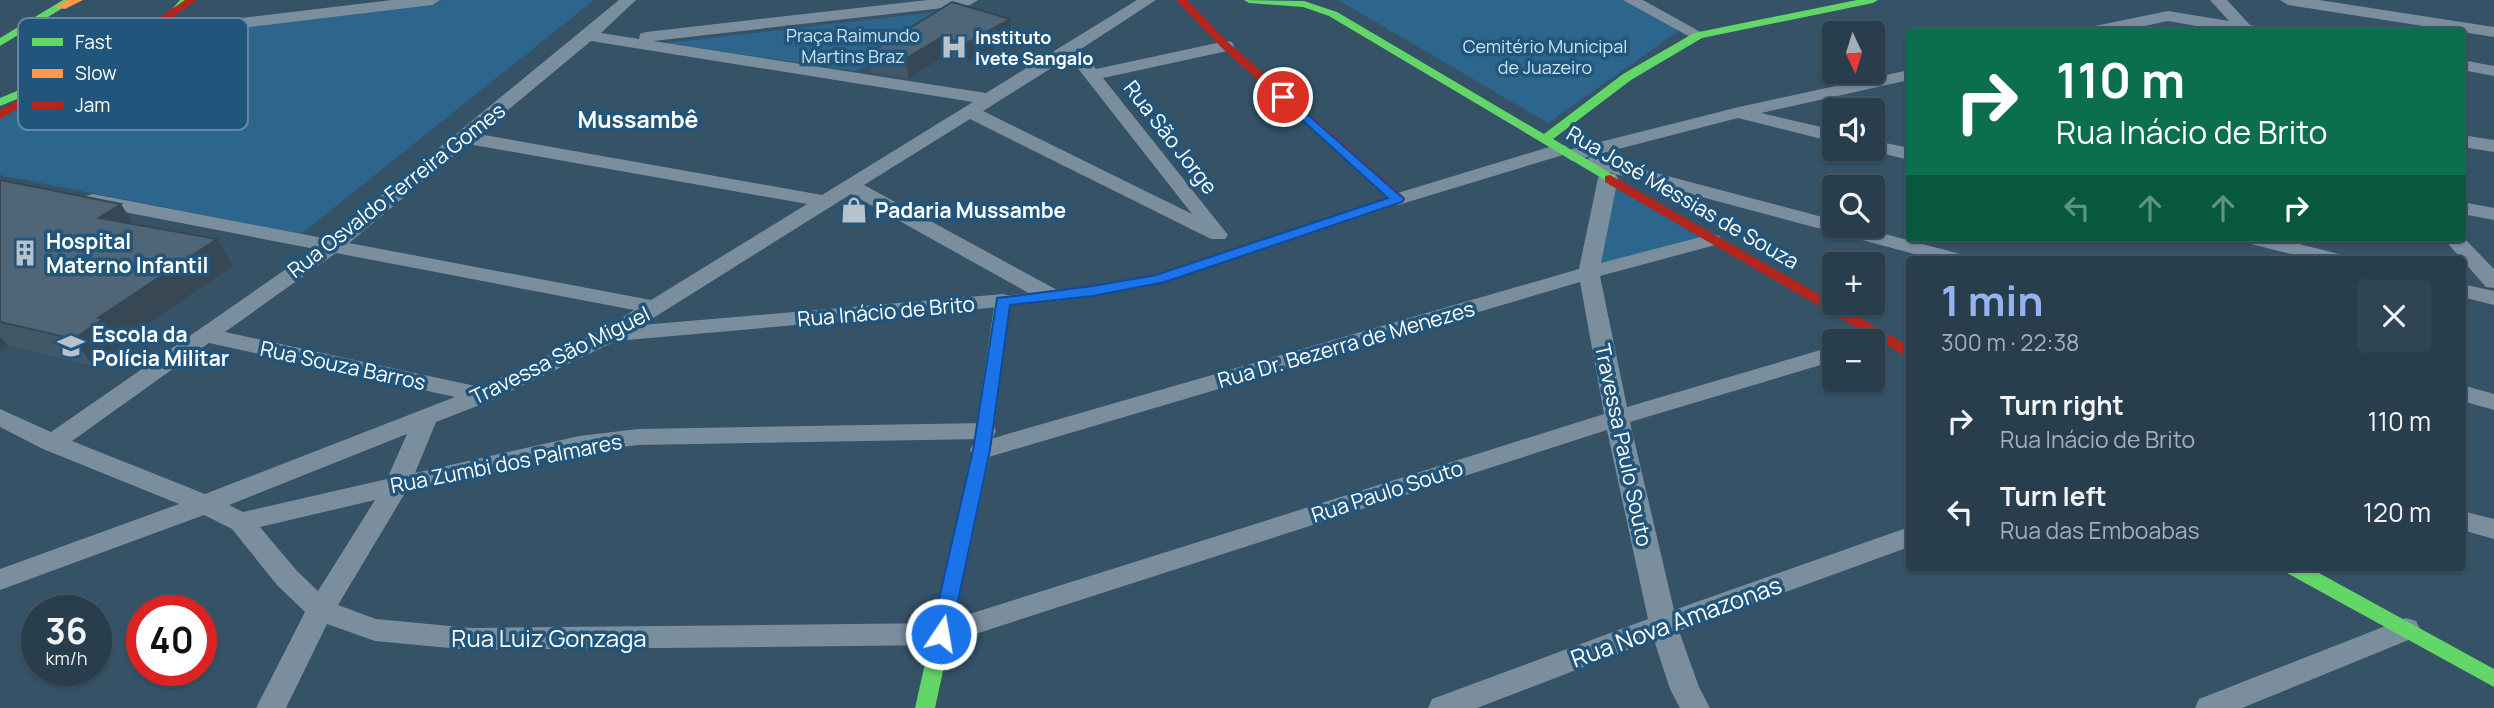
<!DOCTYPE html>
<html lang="en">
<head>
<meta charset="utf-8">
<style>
  body { margin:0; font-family:Manrope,sans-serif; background:#304554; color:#f1f3f6; height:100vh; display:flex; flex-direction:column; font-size:26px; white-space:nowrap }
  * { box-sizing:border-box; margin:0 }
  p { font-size:23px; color:#a5aeb6 }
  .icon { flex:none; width:38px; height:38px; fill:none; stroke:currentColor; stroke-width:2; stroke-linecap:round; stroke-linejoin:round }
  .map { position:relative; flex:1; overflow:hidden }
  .drawer { position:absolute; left:1906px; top:256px; width:560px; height:315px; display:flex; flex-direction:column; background:#283e4d; border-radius:7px; box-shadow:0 2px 5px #0004,0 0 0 2px #445765 }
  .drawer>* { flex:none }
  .hud { position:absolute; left:1906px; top:28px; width:560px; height:214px; border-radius:7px; box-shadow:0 2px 5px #0004,0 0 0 2px #445765; background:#0b6e4f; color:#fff; overflow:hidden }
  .needle { width:46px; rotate:176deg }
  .fabs { position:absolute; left:1822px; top:21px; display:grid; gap:14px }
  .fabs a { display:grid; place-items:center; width:63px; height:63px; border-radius:7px; background:#283e4d; box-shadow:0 2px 5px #0004,0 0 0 2px #445765; font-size:35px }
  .speed { position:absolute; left:21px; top:595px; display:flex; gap:14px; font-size:35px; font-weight:700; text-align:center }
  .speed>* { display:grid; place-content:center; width:91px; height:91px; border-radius:50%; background:#283e4d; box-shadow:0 2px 5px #0004,0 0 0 2px #445765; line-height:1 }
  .speed small { font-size:18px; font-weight:400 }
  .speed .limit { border:10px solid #d22; background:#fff; color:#111 }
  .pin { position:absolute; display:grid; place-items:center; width:60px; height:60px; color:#fff; margin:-30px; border:4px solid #fff; border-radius:50%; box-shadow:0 2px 7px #0007 }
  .me { position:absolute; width:77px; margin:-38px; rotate:12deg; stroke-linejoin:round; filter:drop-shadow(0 0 5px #0008) }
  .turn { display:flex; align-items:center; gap:24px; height:147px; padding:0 35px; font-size:32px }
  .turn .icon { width:91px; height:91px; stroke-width:2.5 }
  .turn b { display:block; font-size:49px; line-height:60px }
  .lanes { display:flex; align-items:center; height:66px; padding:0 35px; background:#0003; justify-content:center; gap:35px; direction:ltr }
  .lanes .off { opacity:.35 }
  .round { display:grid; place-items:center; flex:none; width:74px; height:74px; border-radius:7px; background:#304554 }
  .overview { display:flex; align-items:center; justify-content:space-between; height:119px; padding:0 35px }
  h1 { font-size:42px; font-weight:700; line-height:52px; color:#95b2f1 }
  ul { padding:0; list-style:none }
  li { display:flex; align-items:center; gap:21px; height:91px; padding:0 35px }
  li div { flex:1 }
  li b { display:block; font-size:26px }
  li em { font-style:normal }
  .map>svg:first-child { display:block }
  .green { fill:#2c668d }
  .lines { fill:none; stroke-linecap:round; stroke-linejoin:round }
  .secondary-tunnel { stroke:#536c7e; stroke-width:24; stroke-dasharray:24 12; stroke-linecap:butt }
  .street { fill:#7a8e9e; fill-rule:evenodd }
  .fast { fill:#63d668; fill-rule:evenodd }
  .slow { fill:#ff974d; fill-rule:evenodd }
  .jam { fill:#b3261e; fill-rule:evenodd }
  .wall { fill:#435866 }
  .shaded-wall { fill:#374753 }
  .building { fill:#4e6677; stroke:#374753; stroke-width:2 }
  .route { fill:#1a73e8; stroke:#114b97; stroke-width:2 }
  .labels { text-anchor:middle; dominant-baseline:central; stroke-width:7; stroke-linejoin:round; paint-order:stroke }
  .far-park-label { font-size:18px; fill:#c7e2f4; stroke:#21557b }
  .far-poi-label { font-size:18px; font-weight:bold; fill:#fff; stroke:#21557b; text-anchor:start }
  .street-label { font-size:21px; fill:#fff; stroke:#21557b }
  .poi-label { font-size:21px; font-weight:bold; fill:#fff; stroke:#21557b; text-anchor:start }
  .far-district-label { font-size:23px; font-weight:bold; fill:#fff; stroke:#21557b }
  .near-street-label { font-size:24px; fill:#fff; stroke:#21557b }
  .key { fill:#21557b; stroke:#6488a3; stroke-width:2 }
  .key-label { font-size:19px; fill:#fff }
</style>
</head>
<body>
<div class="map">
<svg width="2494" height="708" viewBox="0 0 2494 708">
  <rect width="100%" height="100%" fill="#355267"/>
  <!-- green -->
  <path class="green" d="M443,0H594L301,234L0,175V111L126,38Z
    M1338,0H1632L1686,26L1548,123Z
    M971,8L856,71L666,43Z
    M1608,178L1712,240L1589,273Z"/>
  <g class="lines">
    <!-- secondary-tunnel -->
    <path class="secondary-tunnel" d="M27,44L75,46"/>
    <!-- street -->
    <path class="street" d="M392,0H440L432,5L141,40L133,35L141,30Z
      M619,0H636L601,33L639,39L640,34L646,32L928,0H978L970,5L653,41L986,93L1137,0H1156L1081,49L1096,69L1226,41L1232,42L1234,46L1232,50L1103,78L1228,235L1225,239H1211L970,119L864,185L1059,291L1062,296L1059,301H1043L851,194L642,325L1003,294L1011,296L1014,301L1011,306L616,341L490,401L436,422L415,473L579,436L638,429L984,423L993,425L996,431L993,437L984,439L638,445L579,452L405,493L338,605L376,619L471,628L941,623L1604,414L1580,282L982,459L973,456L970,450L973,444L1579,269L1598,178L1601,174H1615L1585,166L1583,162L1592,156L1834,220V226H1855L1964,255L1967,259H1933L1615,174L1618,178L1601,263L1712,234L1719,236L1722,240L1719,244L1600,276L1627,407L1834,346V361L1630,422L1674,610L1909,527V547L1679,631L1699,687L1710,708H1680L1670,689L1654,640L1477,708H1428L1432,699L1648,619L1607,430L941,645L471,650L375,641L327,624L286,708H256L305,612L277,585L232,529L204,515L0,590V569L179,504L43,449L0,427V409L51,432L315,249L93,206L86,204L83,200L86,196L93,194L328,239ZM591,41L973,102L822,195L479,134ZM1069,57L1192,214L983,111ZM468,144L807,204L651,300L349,243ZM336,253L634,310L604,329L480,387L225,332ZM209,343L455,397L205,494L72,441ZM407,434L387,479L243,512L229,505ZM375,500L318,591L297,571L260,527Z
      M1623,0H1643L1706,35L1698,40L1692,38Z
      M2210,0H2227L2250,25L2268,29L2270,32H2230L2168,21L2116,32H2082L2090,27L2168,11L2229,21Z
      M2280,0H2319L2494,27V37L2288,5Z
      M2462,60L2494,66V76L2462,70Z
      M1909,70V80L1761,113L1834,130V142L1738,118L1572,161L1563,155L1398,205L1388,199L1391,195L1559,144L1566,146L1568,150L1739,107Z
      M2462,135L2494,140V152L2462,147Z
      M1872,140L1909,148V160L1865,149H1872Z
      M2462,202L2494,208V220L2462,214Z
      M2462,236L2494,269V288L2486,287L2443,238H2462Z
      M2240,238H2275L2343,255L2346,259H2311L2243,242Z
      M2462,284L2494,291V305L2462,297Z
      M2462,385L2494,394V410L2462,401Z
      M2462,511L2494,519V539L2462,530Z
      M2406,618L2416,621L2420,629L2416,637L2242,708H2195L2199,699Z"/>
    <!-- fast -->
    <path class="fast" d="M63,0H76L0,46V38Z
      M180,0H191L183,10H175L173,8Z
      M1244,0L1304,1L1337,12L1544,134L1623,74L1694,33L1857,0H1878L1873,3L1702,38L1631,80L1553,139L1615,176V182L1610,183L1329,16L1303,7L1249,3Z
      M70,69L74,70V76L0,106V98Z
      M1112,284L1119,288L1117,291L1010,305L991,450L935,708H915L973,450L995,301L1003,296Z
      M2283,567H2308L2494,669V687L2285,572Z"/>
    <!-- slow -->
    <path class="slow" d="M68,0H83L65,9L55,7Z"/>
    <!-- jam -->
    <path class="jam" d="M185,0H197L145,37L0,119V110L137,33Z
      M1176,0H1187L1230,44L1403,196L1405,199L1403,202L1164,282L1112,292L1107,291L1105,288L1107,285L1156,275L1388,198L1222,48Z
      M1610,175L1909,346V358L1605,182V176Z"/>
  </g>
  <!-- wall -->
  <path class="wall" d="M1010,19L1012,38L967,63L945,56L909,78L872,72L868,54Z
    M0,180L133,224L233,266L119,343L122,346L93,366L8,346L0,351Z"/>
  <!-- shaded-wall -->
  <path class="shaded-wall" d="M1010,19L1012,38L967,63L965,44Z
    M942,37L945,56L909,78L905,59Z
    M121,204L137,230L99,218Z
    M217,239L233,266L119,343L122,346L93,366L74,339L98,318Z
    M0,336L8,346L0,351Z"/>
  <!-- building -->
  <path class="building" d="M952,2L1010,19L965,44L942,37L905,59L868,54Z
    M0,180L121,204L99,218L217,239L98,318L103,319L74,339L0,322Z"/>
  <!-- route -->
  <path class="route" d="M1283,93L1404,199L1402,202L1165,282L1093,296L1010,305L990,450L951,634L948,639L941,642L934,639L931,634L973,450L997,298L1093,286L1156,275L1388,198L1279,99V94Z"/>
  <!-- icons -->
  <defs>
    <g id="hospital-bare" transform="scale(2.1)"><path d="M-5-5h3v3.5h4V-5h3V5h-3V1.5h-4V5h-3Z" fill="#b8c2ca" stroke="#21557b" stroke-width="2.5" paint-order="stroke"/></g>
    <g id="shop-bare" transform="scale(2.1)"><path d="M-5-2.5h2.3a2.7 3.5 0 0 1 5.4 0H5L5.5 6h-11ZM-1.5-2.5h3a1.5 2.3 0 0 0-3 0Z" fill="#b8c2ca" stroke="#21557b" stroke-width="2.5" paint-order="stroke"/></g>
    <g id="building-bare" transform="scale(2.1)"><path d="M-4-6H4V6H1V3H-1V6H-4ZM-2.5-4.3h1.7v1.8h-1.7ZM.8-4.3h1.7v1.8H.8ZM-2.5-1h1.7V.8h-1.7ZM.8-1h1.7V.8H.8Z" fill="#b8c2ca" stroke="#21557b" stroke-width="2.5" paint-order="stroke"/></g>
    <g id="school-bare" transform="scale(2.1)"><path d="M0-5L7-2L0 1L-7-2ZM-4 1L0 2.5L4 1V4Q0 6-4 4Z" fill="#b8c2ca" stroke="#21557b" stroke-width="2.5" paint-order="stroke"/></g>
  </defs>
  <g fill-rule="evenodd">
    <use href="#hospital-bare" x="954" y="47"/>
    <use href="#shop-bare" x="854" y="210"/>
    <use href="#building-bare" x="25" y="253"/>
    <use href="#school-bare" x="71" y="346"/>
  </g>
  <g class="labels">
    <!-- far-park labels -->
    <g class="far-park-label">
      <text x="853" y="35">Praça Raimundo<tspan x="853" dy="21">Martins Braz</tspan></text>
      <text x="1545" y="46">Cemitério Municipal<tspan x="1545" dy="21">de Juazeiro</tspan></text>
    </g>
    <!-- far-poi labels -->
    <g class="far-poi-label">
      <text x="975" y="37">Instituto<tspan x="975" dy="21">Ivete Sangalo</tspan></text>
    </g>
    <!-- street labels -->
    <g class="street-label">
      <text transform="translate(1171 137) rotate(52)">Rua São Jorge</text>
      <text transform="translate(396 190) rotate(-38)">Rua Osvaldo Ferreira Gomes</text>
      <text transform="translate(1683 197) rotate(30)">Rua José Messias de Souza</text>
      <text transform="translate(886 311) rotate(-5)">Rua Inácio de Brito</text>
      <text transform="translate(1346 344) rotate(-16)">Rua Dr. Bezerra de Menezes</text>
      <text transform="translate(560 355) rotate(-26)">Travessa São Miguel</text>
      <text transform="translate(343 365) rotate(12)">Rua Souza Barros</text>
      <text transform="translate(1624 445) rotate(78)">Travessa Paulo Souto</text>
      <text transform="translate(506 463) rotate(-11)">Rua Zumbi dos Palmares</text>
      <text transform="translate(1387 491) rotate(-18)">Rua Paulo Souto</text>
    </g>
    <!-- poi labels -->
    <g class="poi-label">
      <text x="875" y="210">Padaria Mussambe</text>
      <text x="46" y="241">Hospital<tspan x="46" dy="24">Materno Infantil</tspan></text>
      <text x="92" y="334">Escola da<tspan x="92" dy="24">Polícia Militar</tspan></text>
    </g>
    <!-- far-district labels -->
    <g class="far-district-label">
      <text x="638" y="119">Mussambê</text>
    </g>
    <!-- near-street labels -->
    <g class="near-street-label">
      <text transform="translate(1676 621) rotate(-20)">Rua Nova Amazonas</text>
      <text x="549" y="637">Rua Luiz Gonzaga</text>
    </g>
  </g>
  <!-- legend -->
  <rect x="18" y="18" width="230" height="112" rx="10" class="key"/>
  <rect x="32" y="38" width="31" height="8" fill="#63d668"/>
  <rect x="32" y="69" width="31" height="9" fill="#ff974d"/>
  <rect x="32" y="101" width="31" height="8" fill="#b3261e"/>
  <g class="key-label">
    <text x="75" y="49">Fast</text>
    <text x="75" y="80">Slow</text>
    <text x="75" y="112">Jam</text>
  </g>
</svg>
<div class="fabs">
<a><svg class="needle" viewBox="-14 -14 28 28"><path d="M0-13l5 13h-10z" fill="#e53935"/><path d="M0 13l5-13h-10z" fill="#a5aeb6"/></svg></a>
<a><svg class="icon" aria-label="sound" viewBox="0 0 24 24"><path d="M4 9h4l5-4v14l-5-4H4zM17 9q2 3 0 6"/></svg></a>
<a><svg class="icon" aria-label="search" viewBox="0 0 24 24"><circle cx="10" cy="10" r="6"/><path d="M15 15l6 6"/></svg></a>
<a>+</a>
<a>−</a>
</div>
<div class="speed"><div>36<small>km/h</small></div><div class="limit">40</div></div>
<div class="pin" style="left:1283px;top:97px;background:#d93025"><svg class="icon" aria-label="arrive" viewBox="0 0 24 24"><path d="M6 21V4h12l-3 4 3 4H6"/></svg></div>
<svg class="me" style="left:941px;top:634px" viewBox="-20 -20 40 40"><circle r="17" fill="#1a73e8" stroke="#fff" stroke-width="3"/><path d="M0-11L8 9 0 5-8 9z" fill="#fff"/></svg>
<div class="hud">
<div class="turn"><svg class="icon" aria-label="right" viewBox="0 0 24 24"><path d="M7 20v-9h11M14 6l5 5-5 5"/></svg><div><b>110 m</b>Rua Inácio de Brito</div></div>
<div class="lanes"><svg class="icon off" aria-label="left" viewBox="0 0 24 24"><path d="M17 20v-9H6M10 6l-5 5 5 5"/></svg><svg class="icon off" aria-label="ahead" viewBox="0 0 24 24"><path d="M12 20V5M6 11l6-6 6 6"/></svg><svg class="icon off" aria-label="ahead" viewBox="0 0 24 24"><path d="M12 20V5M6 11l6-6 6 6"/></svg><svg class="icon" aria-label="right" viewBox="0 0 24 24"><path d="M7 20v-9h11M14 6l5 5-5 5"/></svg></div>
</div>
<section class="drawer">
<div class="overview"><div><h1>1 min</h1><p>300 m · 22:38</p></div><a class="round"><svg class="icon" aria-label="close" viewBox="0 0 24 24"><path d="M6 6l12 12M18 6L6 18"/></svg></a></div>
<ul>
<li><svg class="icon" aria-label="right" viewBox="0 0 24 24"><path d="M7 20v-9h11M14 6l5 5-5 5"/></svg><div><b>Turn right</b><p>Rua Inácio de Brito</p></div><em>110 m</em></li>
<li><svg class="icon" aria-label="left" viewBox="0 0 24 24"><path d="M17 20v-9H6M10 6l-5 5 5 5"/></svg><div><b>Turn left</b><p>Rua das Emboabas</p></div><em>120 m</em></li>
</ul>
</section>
</div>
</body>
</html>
